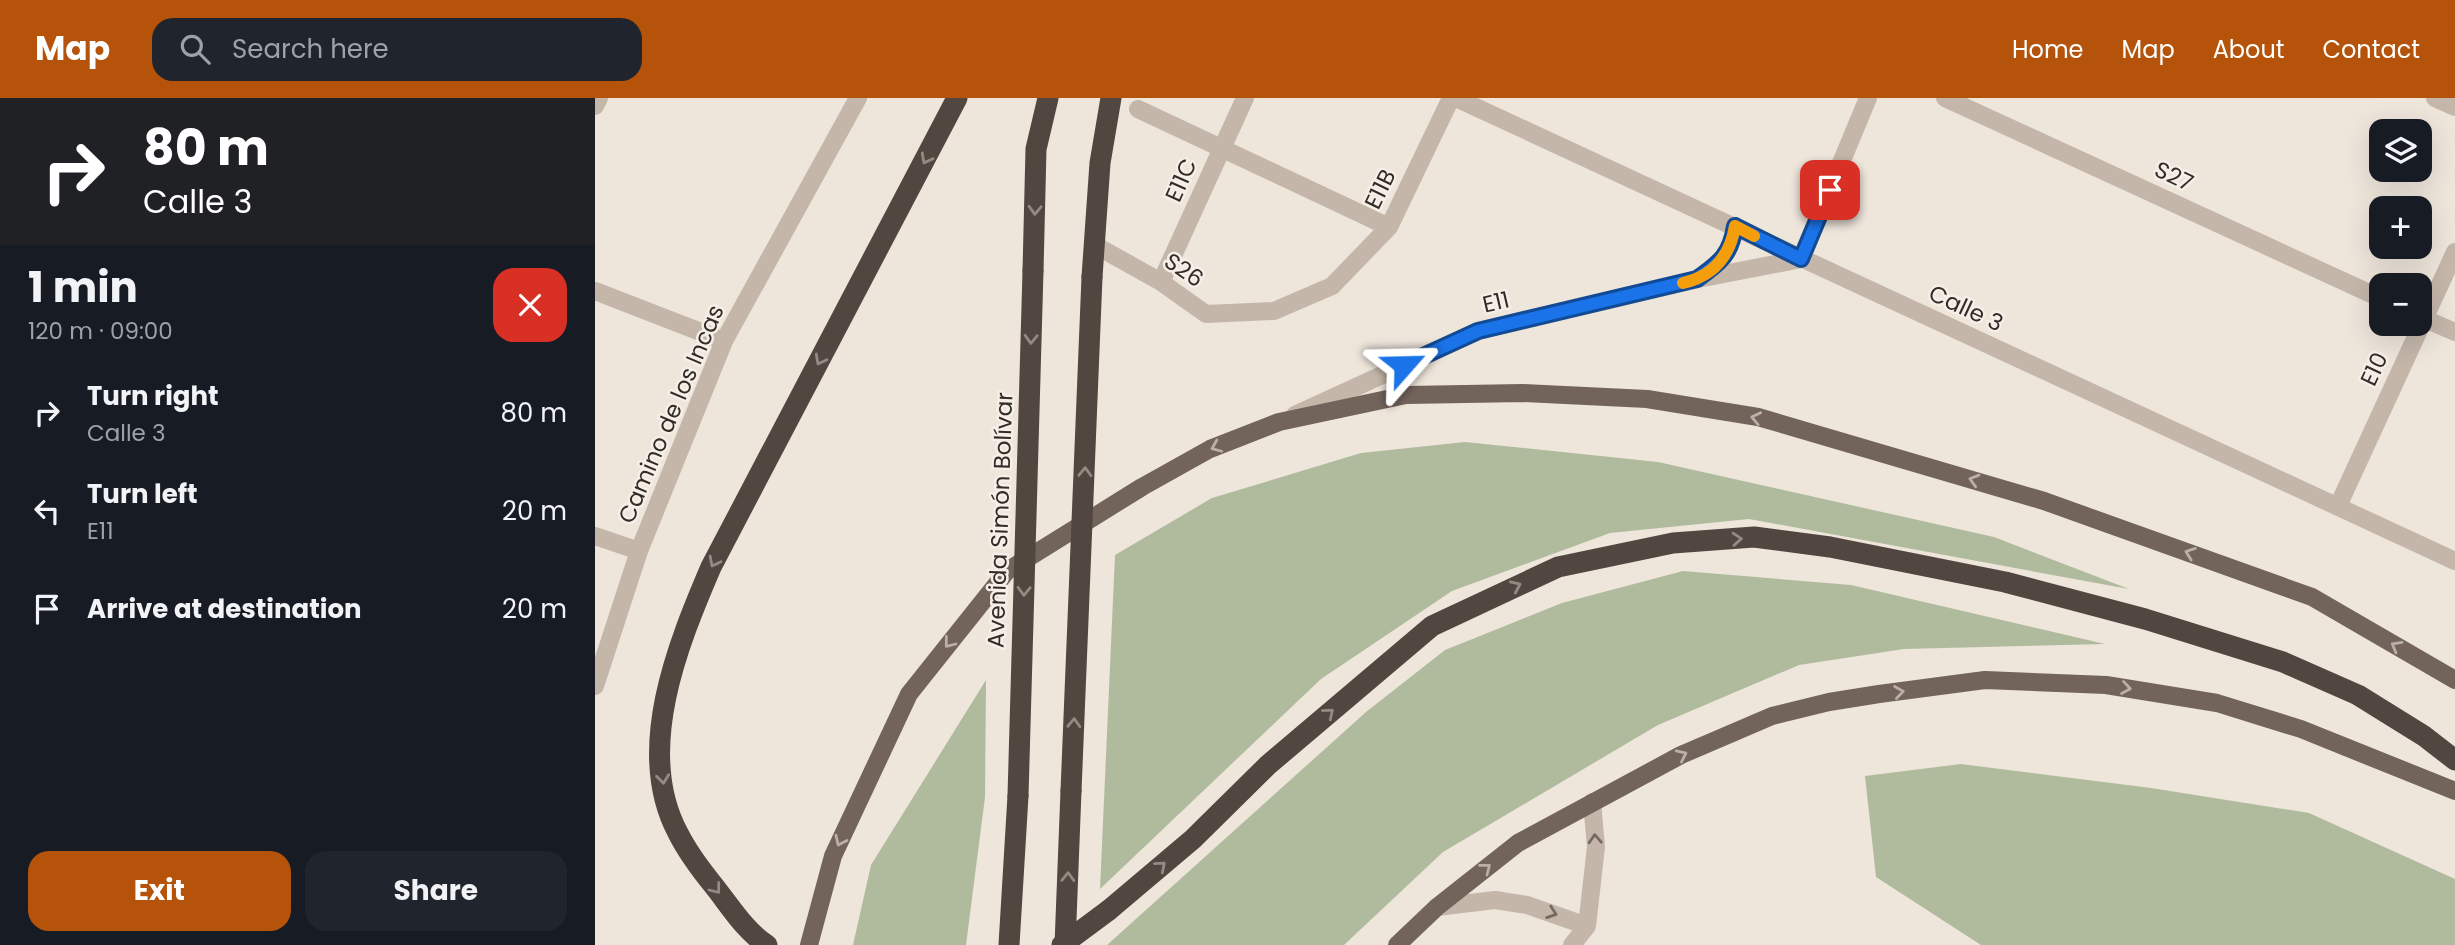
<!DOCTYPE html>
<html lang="en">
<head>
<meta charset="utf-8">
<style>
  body { margin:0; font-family:Poppins,sans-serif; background:#20242c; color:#f1f3f6; height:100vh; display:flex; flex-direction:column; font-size:26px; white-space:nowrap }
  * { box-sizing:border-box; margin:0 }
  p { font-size:23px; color:#9ea1a6 }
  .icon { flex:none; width:38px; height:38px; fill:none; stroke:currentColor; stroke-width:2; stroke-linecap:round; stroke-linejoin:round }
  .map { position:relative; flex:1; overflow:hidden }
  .side { display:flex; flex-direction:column; background:#171b24; width:595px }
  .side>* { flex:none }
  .hud { background:#202124; color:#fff; overflow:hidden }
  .buttons { position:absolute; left:1774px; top:21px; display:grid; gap:14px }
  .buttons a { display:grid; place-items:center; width:63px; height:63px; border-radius:14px; background:#171b24; box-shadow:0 7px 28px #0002; font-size:35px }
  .pin { position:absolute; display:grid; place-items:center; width:60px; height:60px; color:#fff; margin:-30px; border-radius:14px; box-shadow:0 4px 10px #0006 }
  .me { position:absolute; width:77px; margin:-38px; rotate:65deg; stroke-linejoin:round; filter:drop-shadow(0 0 5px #0008) }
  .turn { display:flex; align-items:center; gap:24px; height:147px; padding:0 28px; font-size:32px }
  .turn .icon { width:91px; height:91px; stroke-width:2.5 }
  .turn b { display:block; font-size:49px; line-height:60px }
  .round { display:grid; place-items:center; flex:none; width:74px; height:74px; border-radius:21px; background:#20242c }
  .summary { display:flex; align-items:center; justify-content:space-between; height:119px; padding:0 28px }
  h1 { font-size:42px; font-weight:700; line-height:52px }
  .primary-button { display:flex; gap:14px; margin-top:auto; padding:14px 28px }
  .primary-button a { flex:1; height:80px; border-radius:21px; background:#b45309; color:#fff; font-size:28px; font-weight:700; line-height:80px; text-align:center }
  .primary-button a+a { background:#20242c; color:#f1f3f6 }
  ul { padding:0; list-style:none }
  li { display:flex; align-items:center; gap:21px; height:98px; padding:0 28px }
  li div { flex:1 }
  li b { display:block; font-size:26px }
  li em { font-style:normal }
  header { display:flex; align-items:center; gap:42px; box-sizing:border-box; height:98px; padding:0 35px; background:#b45309; color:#fff }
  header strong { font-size:33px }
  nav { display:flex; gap:38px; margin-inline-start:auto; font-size:24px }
  .search { width:490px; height:63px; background:#20242c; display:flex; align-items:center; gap:18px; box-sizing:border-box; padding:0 24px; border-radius:21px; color:#9ea1a6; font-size:26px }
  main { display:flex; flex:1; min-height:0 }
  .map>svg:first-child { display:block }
  .green { fill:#b0bb9d }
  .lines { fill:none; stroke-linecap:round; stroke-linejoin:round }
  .street { stroke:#c4b6a9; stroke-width:18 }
  .primary { stroke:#72635b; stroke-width:18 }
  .highway { stroke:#524640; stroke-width:21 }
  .highway-bridge { stroke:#524640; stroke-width:21 }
  .oneway { stroke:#948a83 }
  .oneway2 { stroke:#bbb0a8 }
  .oneway3 { stroke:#746a62 }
  .route-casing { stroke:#114b97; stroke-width:18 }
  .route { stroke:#1a73e8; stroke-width:12 }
  .slow { stroke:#f59e0b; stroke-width:12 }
  .labels { text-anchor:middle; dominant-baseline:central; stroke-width:5; stroke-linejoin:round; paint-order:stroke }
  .street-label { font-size:23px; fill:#322b28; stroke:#f6efe7 }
</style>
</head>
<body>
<header>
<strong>Map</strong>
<div class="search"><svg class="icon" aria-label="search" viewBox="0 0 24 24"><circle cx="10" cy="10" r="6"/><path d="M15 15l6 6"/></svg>Search here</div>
<nav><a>Home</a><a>Map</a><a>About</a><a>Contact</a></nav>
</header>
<main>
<section class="side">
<div class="hud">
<div class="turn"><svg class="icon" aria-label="right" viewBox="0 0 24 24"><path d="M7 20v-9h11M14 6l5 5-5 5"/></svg><div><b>80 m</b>Calle 3</div></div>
</div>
<div class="summary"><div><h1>1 min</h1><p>120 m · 09:00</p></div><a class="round" style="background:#d93025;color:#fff"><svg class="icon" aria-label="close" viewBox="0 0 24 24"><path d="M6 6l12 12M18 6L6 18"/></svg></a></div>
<ul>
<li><svg class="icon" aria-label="right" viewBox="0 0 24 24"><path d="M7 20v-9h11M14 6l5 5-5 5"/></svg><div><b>Turn right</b><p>Calle 3</p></div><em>80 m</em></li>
<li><svg class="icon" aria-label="left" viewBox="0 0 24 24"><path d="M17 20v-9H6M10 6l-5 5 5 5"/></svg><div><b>Turn left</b><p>E11</p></div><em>20 m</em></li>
<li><svg class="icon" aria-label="arrive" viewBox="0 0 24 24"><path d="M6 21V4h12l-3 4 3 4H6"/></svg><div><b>Arrive at destination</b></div><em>20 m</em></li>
</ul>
<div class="primary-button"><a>Exit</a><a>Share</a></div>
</section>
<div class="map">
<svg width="1860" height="847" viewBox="0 0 1860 847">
  <rect width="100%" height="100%" fill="#eee5db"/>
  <!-- green -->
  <path class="green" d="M870,344L1063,364L1399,439L1534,491L1154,421L1015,435L857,493L726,581L505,791L520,457L617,400L766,355Z
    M1088,473L1256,487L1510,546L1309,551L1204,567L1063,627L848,754L749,847H512L771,614L850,552L967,505Z
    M391,582L390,699L371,847H258L276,767Z
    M1366,666L1556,690L1714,715L1860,781V847H1386L1281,779L1270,678Z"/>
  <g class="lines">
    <!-- street -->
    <path class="street" d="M861,0L1860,463
      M1350,0L1787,201
      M1840,0L1860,9
      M0,8L4,0
      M543,11L794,129
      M498,146L566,184L611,216L679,213L737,188L794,129L856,0
      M1105,179C1126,164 1136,155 1140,128
      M566,184L650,0
      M0,193L129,243
      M1825,219L1860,234
      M700,317L883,233L1103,181L1206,161L1273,0
      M1743,408L1860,154
      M0,438L44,453
      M0,588L44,453L129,243L263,0
      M842,809L900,802L932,807L992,828
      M977,847L992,828L1001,749L997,704"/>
    <!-- primary -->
    <path class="primary" d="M214,847L238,758L314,596L412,473L547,389L615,351L684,324L811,297L928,295L1052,301L1163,319L1449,403L1717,499L1860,582
      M802,847L842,809L923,745L1086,657L1177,618L1234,604L1284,596L1390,582L1511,587L1622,605L1706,631L1860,693"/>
    <!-- highway -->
    <path class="highway" d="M438,173L441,51L453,0
      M497,179L505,65L516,0
      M514,812L598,741L673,667L837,528L963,469L1078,445L1159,439L1235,449L1410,484L1550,521L1688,564L1763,597L1829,638L1860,662
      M172,847C150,833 135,808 119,788C106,772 92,753 83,735C39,653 83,546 116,469L362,0
      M414,847L423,698
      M470,847L476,693"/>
    <!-- highway-bridge -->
    <path class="highway-bridge" d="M476,693L497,179
      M423,698L438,173
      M467,847L514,812"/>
  </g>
  <!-- one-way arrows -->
  <defs><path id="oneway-chevron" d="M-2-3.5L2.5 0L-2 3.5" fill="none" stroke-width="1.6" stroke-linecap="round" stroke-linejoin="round" transform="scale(1.75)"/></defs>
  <g class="oneway">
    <use href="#oneway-chevron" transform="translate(331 61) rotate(118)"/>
    <use href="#oneway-chevron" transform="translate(440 112) rotate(92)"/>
    <use href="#oneway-chevron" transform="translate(436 241) rotate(92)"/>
    <use href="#oneway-chevron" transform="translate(225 262) rotate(118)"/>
    <use href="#oneway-chevron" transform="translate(490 374) rotate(-88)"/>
    <use href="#oneway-chevron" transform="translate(1142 441) rotate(-4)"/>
    <use href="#oneway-chevron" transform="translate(119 464) rotate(117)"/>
    <use href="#oneway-chevron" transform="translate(921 488) rotate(-24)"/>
    <use href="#oneway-chevron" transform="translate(429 493) rotate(92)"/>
    <use href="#oneway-chevron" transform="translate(734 615) rotate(-40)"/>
    <use href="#oneway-chevron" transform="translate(479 625) rotate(-88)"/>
    <use href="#oneway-chevron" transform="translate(68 681) rotate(83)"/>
    <use href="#oneway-chevron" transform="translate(566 768) rotate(-40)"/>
    <use href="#oneway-chevron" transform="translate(473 779) rotate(-88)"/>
    <use href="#oneway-chevron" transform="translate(121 791) rotate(52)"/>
  </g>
  <g class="oneway2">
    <use href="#oneway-chevron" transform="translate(1161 320) rotate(-168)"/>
    <use href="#oneway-chevron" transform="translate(621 349) rotate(157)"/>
    <use href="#oneway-chevron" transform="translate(1379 382) rotate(-164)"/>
    <use href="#oneway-chevron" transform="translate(1595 455) rotate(-160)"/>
    <use href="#oneway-chevron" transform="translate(354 545) rotate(128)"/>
    <use href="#oneway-chevron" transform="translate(1801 548) rotate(-150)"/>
    <use href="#oneway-chevron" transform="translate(1531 590) rotate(9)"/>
    <use href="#oneway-chevron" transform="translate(1304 594) rotate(-8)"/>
    <use href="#oneway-chevron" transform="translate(1087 657) rotate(-25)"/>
    <use href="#oneway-chevron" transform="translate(245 743) rotate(115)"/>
    <use href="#oneway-chevron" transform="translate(891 770) rotate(-38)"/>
  </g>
  <g class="oneway3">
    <use href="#oneway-chevron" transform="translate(1000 741) rotate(-93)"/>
    <use href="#oneway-chevron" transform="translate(957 815) rotate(19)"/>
  </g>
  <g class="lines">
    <!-- route casing -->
    <g class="route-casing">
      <path id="route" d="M809,267L883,233L1102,181C1125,165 1136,156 1140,128L1206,161L1235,92"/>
    </g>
    <!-- route -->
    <use href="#route" class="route"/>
    <!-- slow -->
    <path class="slow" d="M1088,185C1118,178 1135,158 1140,128L1159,138"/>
  </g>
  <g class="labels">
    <!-- street labels -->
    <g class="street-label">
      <text transform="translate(1579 78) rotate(25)">S27</text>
      <text transform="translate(586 82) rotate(-66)">E11C</text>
      <text transform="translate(785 91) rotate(-64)">E11B</text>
      <text transform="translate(589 172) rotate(34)">S26</text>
      <text transform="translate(901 204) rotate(-13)">E11</text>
      <text transform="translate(1371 210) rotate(25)">Calle 3</text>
      <text transform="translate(1779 271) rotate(-65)">E10</text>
      <text transform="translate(76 316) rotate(-67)">Camino de los Incas</text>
      <text transform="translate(405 422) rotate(-88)">Avenida Simón Bolívar</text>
    </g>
  </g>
</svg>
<div class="buttons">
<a><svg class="icon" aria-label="layers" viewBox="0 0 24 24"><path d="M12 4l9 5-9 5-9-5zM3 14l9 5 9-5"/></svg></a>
<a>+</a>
<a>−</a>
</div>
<div class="pin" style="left:1235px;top:92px;background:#d93025"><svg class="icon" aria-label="arrive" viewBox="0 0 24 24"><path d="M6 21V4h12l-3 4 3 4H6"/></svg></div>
<svg class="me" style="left:809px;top:267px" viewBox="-20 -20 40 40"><path d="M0-17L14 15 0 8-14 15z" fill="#1a73e8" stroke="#fff" stroke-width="4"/></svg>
</div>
</main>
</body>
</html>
